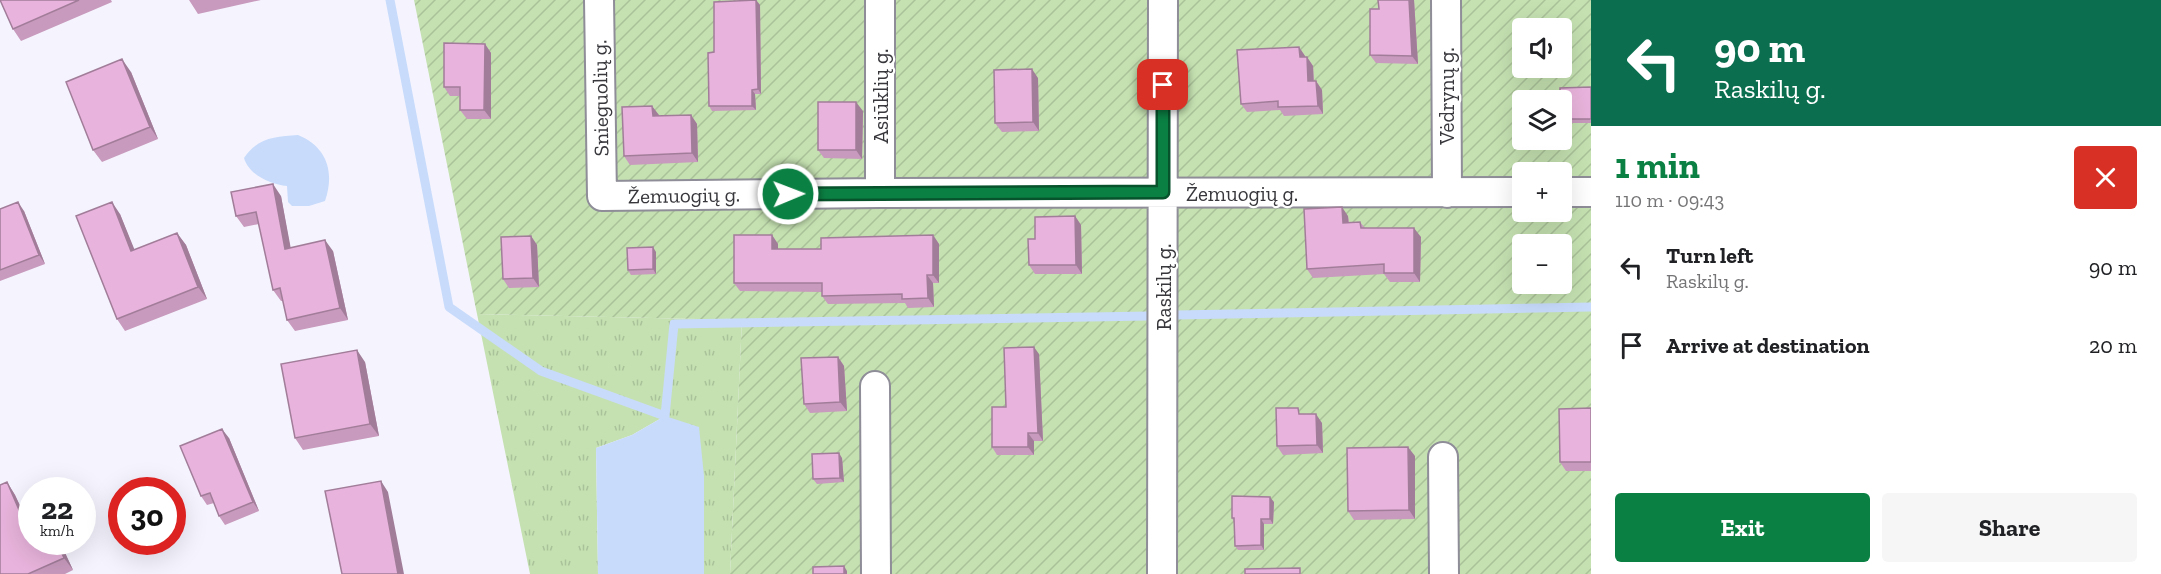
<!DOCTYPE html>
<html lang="en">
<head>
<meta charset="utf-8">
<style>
  body { margin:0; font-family:"Zilla Slab",serif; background:#f6f6f6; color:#202124; height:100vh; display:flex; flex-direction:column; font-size:22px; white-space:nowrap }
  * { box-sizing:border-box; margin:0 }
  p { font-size:20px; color:#757577 }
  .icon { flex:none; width:33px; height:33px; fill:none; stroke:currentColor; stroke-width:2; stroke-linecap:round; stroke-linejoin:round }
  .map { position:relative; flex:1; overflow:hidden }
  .sheet { display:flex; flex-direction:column; background:#fff; width:570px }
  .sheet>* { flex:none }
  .top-card { background:#0b6e4f; color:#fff; overflow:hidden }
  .tools { position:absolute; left:1512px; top:18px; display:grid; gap:12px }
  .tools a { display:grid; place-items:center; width:60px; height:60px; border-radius:6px; background:#fff; box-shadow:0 6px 24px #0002; font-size:30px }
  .speed { position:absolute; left:18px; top:477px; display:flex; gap:12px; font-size:30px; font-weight:700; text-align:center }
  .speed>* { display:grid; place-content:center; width:78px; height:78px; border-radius:50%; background:#fff; box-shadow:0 6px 24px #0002; line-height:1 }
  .speed small { font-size:15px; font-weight:400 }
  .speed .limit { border:9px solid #d22; background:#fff; color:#111 }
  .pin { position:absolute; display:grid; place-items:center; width:51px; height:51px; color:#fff; margin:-26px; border-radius:12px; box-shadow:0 3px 9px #0006 }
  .me { position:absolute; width:66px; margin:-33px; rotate:89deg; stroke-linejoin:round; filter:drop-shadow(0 0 4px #0008) }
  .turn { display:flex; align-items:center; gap:21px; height:126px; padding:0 24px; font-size:27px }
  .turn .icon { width:78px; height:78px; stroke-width:2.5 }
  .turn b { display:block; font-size:42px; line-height:51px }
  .round { display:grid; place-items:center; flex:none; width:63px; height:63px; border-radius:6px; background:#f6f6f6 }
  .headline { display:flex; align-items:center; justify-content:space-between; height:102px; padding:0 24px }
  h1 { font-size:36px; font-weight:700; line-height:45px; color:#0b8043 }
  .button { display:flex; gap:12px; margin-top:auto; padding:12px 24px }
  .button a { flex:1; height:69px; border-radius:6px; background:#0b8043; color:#fff; font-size:24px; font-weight:700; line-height:69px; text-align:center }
  .button a+a { background:#f6f6f6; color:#202124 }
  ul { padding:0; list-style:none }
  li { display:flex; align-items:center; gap:18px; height:78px; padding:0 24px }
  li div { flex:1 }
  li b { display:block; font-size:22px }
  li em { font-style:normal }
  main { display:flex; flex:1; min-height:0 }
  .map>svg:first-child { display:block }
  .grass { fill:url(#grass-tufts) }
  .garden { fill:url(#garden-furrows); fill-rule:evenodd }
  .water { fill:#c8dbfb }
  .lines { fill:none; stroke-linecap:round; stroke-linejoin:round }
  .stream { stroke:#c8dbfb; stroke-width:9 }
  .minor-casing { stroke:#8e8d98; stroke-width:32 }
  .minor { stroke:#fff; stroke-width:28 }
  .wall { fill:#c89abd }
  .shaded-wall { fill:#a27d9a }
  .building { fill:#e8b3dc; stroke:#a27d9a; stroke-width:1.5 }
  .route-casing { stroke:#07532c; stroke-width:15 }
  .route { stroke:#0b8043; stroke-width:10 }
  .labels { text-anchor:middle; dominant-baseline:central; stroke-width:4.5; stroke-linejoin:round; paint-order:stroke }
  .street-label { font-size:21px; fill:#38373c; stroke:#fff }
</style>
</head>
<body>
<main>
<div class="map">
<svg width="1591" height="574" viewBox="0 0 1591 574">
  <defs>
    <pattern id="grass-tufts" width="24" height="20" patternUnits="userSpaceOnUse" patternTransform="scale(1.5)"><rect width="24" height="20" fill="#c5e1b1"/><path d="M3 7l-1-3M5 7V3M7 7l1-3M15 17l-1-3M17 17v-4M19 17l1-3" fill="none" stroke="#aac299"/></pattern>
    <pattern id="garden-furrows" width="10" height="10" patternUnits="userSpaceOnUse" patternTransform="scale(1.5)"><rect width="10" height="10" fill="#c5e1b1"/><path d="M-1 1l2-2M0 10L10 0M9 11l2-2" fill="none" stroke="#aac299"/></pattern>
  </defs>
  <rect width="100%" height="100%" fill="#f5f4fe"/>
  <!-- grass -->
  <path class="grass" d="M477,314L742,320L730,574H704V476L665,416L632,435L596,448L598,574H530Z"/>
  <!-- garden -->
  <path class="garden" d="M414,0H1591V574H730L742,320L477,314ZM1522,28H1562V68H1522ZM1522,100H1562V140H1522ZM1522,172H1562V212H1522ZM1522,244H1562V284H1522Z"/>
  <!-- water -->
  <path class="water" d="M298,135C327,147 335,172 325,201L309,206H292L288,202L287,186C270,184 249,175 244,158C258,137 275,137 298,135Z
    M665,416L699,427L704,476V574H598L596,448L632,435Z"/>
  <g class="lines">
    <!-- stream -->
    <path class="stream" d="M390,0L449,307L541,371L665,416L674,324L1149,316
      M1176,315L1591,307"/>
    <!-- minor casing -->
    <g class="minor-casing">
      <path id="minor" d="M599,0L602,196L880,193L1522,192
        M880,0V193
        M1446,0L1447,193
        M1562,192H1591
        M875,386L876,574
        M1443,457L1444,574
        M1162,574L1163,0"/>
    </g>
    <!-- minor -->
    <use href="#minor" class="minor"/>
  </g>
  <!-- wall -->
  <path class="wall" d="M0,0H111L112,2L21,41L13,29Z
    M189,0H261L198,14Z
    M756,0L760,5L761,94H755L756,110L712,111L709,106L714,52Z
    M1378,0H1414L1418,64L1376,63L1370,55L1379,9Z
    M485,44L491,53V119H467L460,110V96H450L444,87Z
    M1299,47L1305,56V57H1307L1313,66L1314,81H1316L1322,90L1323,114L1284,116L1280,110L1247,112L1241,104Z
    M131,72L158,139L102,162L93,150Z
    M1038,78L1039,131L1002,132L995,123Z
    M1591,87V123H1563L1562,121V100Z
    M652,106L659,116L691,115L697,124L698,162L630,165L624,156Z
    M863,111L862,159L824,158L818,150Z
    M281,196L290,247L333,251L348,320L295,331L287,320L283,301H281L273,290L259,224L244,227L236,216Z
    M0,209L24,211L45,264L0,281Z
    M120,214L134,250L177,233L186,245L207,299L125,331L117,319Z
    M1075,216L1081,225L1082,274H1035L1029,265L1035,239Z
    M1348,216L1349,222H1360L1365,228L1421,237L1420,282H1390L1384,274L1313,278L1307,269Z
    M772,235L778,244V249H821L933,235L939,244V283H933L934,307L908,308L905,303L828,304L822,296V292L740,291L734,283Z
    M531,236L537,245L539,287L509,288L503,279Z
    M656,252V274L631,275L628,270Z
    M1039,354L1043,441H1034V455H997L992,447L1006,407Z
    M838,357L844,366L847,411L810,413L804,404Z
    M365,362L379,436L303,450L295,438Z
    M1591,408V471H1566L1560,462Z
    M1303,414L1322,423L1323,453L1283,455L1277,446Z
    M229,438L259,511L225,525L219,516L214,503L207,505L201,496Z
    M1415,456V519L1354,520L1348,511Z
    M842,458L844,482L817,484L813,479Z
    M7,482L15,495L29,525L32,542H60L73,570L65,574H0Z
    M1274,502L1273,524H1264V550H1238L1235,546L1234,522L1232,518Z"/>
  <!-- shaded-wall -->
  <path class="shaded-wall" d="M756,0L760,5L761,94L758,89Z
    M1409,0H1414L1418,64L1412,56Z
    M485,44L491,53V119L484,110Z
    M1299,47L1305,56L1306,66L1300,57Z
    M1307,57L1313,66L1314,90L1308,81Z
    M122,59L131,72L158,139L150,127Z
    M1032,69L1038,78L1039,131L1033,122Z
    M1316,81L1322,90L1323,114L1318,106Z
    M752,90L755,94L756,110L752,106Z
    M856,102L863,111L862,159L856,150Z
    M652,106L659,115V125L653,116Z
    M691,115L697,124L698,162L692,153Z
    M273,184L281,196L293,260L285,249Z
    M18,202L24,211L45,264L39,255Z
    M112,202L120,214L140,263L131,251Z
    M1342,207L1348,216L1349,232L1343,223Z
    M1075,216L1081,225L1082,274L1076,265Z
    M1414,228L1421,237L1420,282L1414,273Z
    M177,233L186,245L207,299L198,287Z
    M772,235L778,244V257L772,249Z
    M933,235L939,244V283L933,275Z
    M531,236L537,245L539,287L533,278Z
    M325,240L333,251L348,320L340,308Z
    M653,247L656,252V274L653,269Z
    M927,275L933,283L934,307L928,298Z
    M1034,347L1039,354L1043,441L1038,433Z
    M357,350L365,362L379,436L370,424Z
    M838,357L844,366L847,411L840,402Z
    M1316,414L1322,423L1323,453L1317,445Z
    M222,429L229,438L259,511L253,502Z
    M1028,433L1034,441V455L1028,447Z
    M1408,447L1415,456V519L1409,510Z
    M839,453L842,458L844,482L840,478Z
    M381,481L388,492L404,574H398Z
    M7,482L15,495L32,531L26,526Z
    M1270,497L1274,502L1273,524L1270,519Z
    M1261,519L1264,524V550L1261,545Z
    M57,542H60L73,570L64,558Z
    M844,566L847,571V574H844Z"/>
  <!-- building -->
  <path class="building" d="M0,0H79L13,29Z
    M756,0L758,89L752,90V106H709L708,53L714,52V2Z
    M1378,0H1409L1412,56L1370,55V9H1379Z
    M444,43L485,44L484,110H460V87H444Z
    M1299,47L1300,57H1307L1308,81H1316L1318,106L1278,107V101L1241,104L1237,50Z
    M122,59L150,127L93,150L66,82Z
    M1032,69L1033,122L995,123L994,70Z
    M1591,87V119H1562V100H1560V88Z
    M818,102H856V150H818Z
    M652,106L653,116L691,115L692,153L624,156L622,107Z
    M273,184L285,249L325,240L340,308L287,320L280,288L273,290L256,212L236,216L231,192Z
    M18,202L39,255L0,270V209Z
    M112,202L131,251L177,233L198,287L117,319L76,216Z
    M1342,207L1343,223L1360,222L1361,228H1414V273H1384V264L1307,269L1304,209Z
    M1075,216L1076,265H1029L1028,239H1035V217Z
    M734,235H772V249H821V238L933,235V275H927L928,298L902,299V294L822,296V283H734Z
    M531,236L533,278L503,279L501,237Z
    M653,247V269L628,270L627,248Z
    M1034,347L1038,433H1028V447H992V407H1006L1004,348Z
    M357,350L370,424L295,438L281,364Z
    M838,357L840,402L804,404L801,358Z
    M1276,408H1298L1299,414H1316L1317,445L1277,446Z
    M1591,408V462H1560L1559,409Z
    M222,429L253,502L219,516L210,493L201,496L180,446Z
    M1408,447L1409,510L1348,511L1347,448Z
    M839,453L840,478L813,479L812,454Z
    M381,481L398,574H342L325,491Z
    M7,482L26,526L32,524V542H57L64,558L28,574H0V485Z
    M1232,496L1270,497V519H1261V545L1235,546L1234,518H1232Z
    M844,566V574H813V567Z
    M1300,568V574H1245V569Z"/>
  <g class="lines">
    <!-- route casing -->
    <g class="route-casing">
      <path id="route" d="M788,194L1163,192V85"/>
    </g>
    <!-- route -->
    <use href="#route" class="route"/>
  </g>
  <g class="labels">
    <!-- street labels -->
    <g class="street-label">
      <text transform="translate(880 96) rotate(-90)">Asiūklių g.</text>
      <text transform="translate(1446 96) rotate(-90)">Vėdrynų g.</text>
      <text transform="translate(600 98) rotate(-91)">Snieguolių g.</text>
      <text x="1242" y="193">Žemuogių g.</text>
      <text transform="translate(684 195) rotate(-1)">Žemuogių g.</text>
      <text transform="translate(1163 287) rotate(-90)">Raskilų g.</text>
    </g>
  </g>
</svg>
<div class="tools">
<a><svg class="icon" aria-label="sound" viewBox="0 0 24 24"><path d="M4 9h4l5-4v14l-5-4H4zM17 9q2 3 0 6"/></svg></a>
<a><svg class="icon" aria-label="layers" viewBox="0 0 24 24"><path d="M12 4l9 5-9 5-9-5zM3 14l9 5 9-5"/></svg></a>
<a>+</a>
<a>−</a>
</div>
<div class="speed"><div>22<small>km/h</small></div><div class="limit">30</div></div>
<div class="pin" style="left:1163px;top:85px;background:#d93025"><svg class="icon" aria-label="arrive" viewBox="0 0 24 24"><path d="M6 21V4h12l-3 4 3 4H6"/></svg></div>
<svg class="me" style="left:788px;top:194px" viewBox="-20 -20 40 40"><circle r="17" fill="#0b8043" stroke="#fff" stroke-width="3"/><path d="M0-11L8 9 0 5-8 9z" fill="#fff"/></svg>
</div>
<section class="sheet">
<div class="top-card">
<div class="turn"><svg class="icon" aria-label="left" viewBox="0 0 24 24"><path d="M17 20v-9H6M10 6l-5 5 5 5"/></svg><div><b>90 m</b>Raskilų g.</div></div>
</div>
<div class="headline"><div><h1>1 min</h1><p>110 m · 09:43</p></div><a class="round" style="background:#d93025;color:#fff"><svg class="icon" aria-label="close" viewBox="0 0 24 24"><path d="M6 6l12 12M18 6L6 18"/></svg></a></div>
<ul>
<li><svg class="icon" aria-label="left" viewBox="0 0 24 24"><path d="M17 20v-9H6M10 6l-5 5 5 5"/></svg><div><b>Turn left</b><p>Raskilų g.</p></div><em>90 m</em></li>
<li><svg class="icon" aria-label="arrive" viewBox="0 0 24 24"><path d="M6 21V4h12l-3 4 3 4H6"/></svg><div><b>Arrive at destination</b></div><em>20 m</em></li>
</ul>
<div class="button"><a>Exit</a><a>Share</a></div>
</section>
</main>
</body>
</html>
